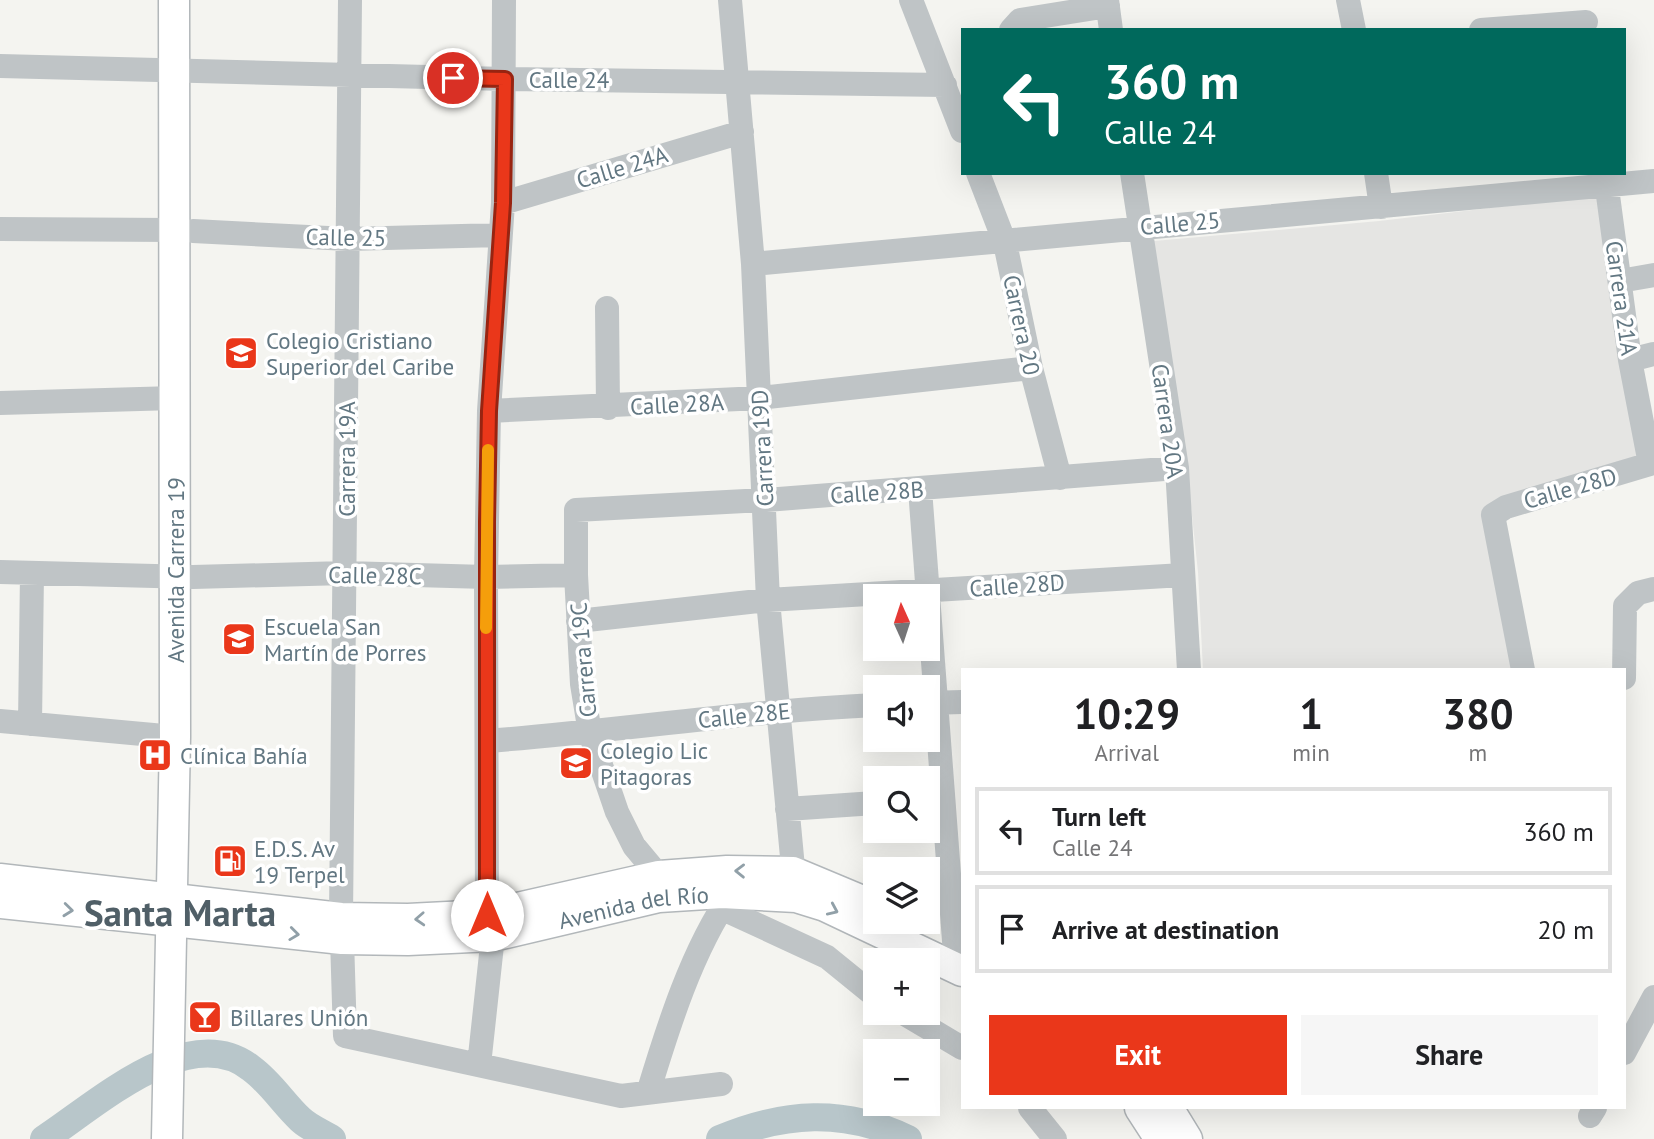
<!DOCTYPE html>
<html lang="en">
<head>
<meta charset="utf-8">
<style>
  body { margin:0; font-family:"PT Sans",sans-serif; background:#f6f6f6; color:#202124; height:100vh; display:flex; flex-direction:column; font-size:26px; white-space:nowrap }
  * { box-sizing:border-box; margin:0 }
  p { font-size:23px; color:#757577 }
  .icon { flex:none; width:38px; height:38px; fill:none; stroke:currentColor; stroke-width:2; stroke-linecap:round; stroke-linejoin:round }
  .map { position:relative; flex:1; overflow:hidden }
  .panel { position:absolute; left:961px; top:668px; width:665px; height:441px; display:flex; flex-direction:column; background:#fff; border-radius:0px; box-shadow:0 7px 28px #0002 }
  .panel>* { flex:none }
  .guide { position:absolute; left:961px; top:28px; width:665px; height:147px; border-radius:0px; box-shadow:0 7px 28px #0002; background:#00695c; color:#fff; overflow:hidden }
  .needle { width:46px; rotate:357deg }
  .tools { position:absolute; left:863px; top:584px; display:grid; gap:14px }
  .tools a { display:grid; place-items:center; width:77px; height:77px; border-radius:0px; background:#fff; box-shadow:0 7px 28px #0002; font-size:35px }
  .pin { position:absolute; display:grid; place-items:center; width:60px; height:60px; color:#fff; margin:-30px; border:4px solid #fff; border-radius:50%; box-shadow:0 2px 7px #0007 }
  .me { position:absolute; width:77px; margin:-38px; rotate:0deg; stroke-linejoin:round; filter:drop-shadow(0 0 5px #0008) }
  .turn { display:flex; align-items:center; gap:24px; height:147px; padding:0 28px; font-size:32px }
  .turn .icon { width:91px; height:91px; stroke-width:2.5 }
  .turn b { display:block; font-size:49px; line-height:60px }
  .eta { display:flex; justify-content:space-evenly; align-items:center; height:119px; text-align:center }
  .eta b { font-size:42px; font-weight:700; line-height:49px }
  .action { display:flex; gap:14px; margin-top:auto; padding:14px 28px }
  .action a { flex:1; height:80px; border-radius:0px; background:#ea371a; color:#fff; font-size:28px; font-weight:700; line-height:80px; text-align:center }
  .action a+a { background:#f6f6f6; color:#202124 }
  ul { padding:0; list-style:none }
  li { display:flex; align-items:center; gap:21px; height:88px; margin:0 14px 10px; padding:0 14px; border:4px solid #e0e0e0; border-radius:0px }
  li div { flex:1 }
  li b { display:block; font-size:26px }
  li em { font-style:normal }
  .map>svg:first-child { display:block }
  .built { fill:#e5e5e3 }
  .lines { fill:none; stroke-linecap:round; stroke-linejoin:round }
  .river { stroke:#b8c6ca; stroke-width:28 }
  .major-casing { stroke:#b2b7ba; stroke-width:33 }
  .minor { stroke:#bfc4c6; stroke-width:24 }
  .major { stroke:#fff; stroke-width:30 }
  .oneway { stroke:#91a0a8 }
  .route-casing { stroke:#982411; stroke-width:18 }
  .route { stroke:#ea371a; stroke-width:12 }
  .slow { stroke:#f59e0b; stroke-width:12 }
  .labels { text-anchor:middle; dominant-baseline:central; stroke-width:7; stroke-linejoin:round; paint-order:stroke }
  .street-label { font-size:23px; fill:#627782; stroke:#fff }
  .poi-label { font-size:23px; fill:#627782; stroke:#fff; text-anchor:start }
  .town-label { font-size:37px; font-weight:bold; fill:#505f67; stroke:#fff }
</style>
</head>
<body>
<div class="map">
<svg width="1654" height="1139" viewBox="0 0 1654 1139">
  <rect width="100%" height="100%" fill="#f4f4f0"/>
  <!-- built -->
  <path class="built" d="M1599,195L1639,458L1484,511L1519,670H1203L1198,572L1187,468L1154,241L1379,221Z"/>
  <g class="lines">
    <!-- river -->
    <path class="river" d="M44,1139C95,1106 190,1018 252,1069C271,1083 283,1103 300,1119C308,1127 322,1133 332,1139
      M720,1139C784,1112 844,1108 908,1139"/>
    <!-- major casing -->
    <g class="major-casing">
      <g id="major">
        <path d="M0,879L341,918L408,919L487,915L659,876L727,871L793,872L872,905"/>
        <path id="s1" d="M0,903L342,939L408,940L493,936L659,897L722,893L796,897L825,906L962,971"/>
        <path d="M1140,1108L1160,1139"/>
        <path d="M1168,1108L1187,1139"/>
        <path d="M167,1139L175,737L174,0"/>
      </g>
    </g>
    <!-- minor -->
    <path class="minor" d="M730,0L753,264L768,600L795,889
      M911,0L962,131
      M1107,0L1111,30
      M1348,0L1354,30
      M1011,30L1020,20L1108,6
      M1481,30L1586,22
      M0,66L505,79L945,85
      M978,173L1005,243L1031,368L1060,478
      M1132,173L1177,468L1189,670
      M1376,173L1381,207
      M503,203L742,132
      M0,229L174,230
      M193,231L348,239L500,235
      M753,264L1654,181
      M1620,281L1654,275
      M607,308L608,408
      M1630,360L1654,354
      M0,403L175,398
      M489,411L760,398L1031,368
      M920,489L956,967
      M0,572L193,577L345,573L486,577L576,575
      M578,621L768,600L1183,575
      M1523,670L1493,515L1506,507L1650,464L1630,360L1605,173
      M1624,678L1625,606L1638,593L1654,589
      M928,703L962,702
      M0,721L175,737
      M30,724L32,573
      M487,741C617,731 745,711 875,705
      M787,809L875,803
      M659,876L634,846L617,812L590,733L582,684L576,575V510L766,500L1177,468
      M721,908L827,957L875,996
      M487,915L486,577L489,411L503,203L504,0
      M341,918L350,0
      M342,939L345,1036L621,1096L721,1084
      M903,1013L962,1048
      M1624,1053L1654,997
      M479,1065L493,936
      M648,1093C668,1027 692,950 731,894
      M1030,1108L1055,1139
      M1590,1116L1595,1108"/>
    <!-- major -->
    <use href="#major" class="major"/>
  </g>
  <!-- one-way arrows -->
  <defs><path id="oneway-chevron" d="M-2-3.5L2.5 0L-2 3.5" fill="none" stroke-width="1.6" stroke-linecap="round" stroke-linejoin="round" transform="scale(1.75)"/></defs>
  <g class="oneway">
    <use href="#oneway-chevron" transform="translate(740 871) rotate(-179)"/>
    <use href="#oneway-chevron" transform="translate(68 910) rotate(6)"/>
    <use href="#oneway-chevron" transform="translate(833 910) rotate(24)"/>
    <use href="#oneway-chevron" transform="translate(420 919) rotate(177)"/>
    <use href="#oneway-chevron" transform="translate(294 934) rotate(7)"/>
  </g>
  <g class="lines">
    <!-- route casing -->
    <g class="route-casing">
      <path id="route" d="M453,78L505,79L503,203L489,411L487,522V915"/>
    </g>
    <!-- route -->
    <use href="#route" class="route"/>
    <!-- slow -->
    <path class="slow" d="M486,628L488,450"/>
  </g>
  <!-- icons -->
  <defs>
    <g id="school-square" transform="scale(1.75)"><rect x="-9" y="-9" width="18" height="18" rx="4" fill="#ea371a" stroke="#fff"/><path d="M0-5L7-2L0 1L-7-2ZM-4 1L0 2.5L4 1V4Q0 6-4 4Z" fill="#fff"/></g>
    <g id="hospital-square" transform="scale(1.75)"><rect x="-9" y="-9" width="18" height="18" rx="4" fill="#ea371a" stroke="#fff"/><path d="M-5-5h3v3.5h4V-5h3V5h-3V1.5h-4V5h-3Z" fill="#fff"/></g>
    <g id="fuel-square" transform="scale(1.75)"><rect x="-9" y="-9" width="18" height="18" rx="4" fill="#ea371a" stroke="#fff"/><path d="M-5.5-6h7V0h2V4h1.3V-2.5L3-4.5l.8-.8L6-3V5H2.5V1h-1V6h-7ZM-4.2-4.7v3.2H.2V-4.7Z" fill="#fff"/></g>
    <g id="bar-square" transform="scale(1.75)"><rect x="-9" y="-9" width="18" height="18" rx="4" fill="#ea371a" stroke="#fff"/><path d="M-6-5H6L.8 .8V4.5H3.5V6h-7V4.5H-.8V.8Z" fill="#fff"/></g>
  </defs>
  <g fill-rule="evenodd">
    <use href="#school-square" x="241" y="353"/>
    <use href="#school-square" x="239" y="639"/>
    <use href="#hospital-square" x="155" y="755"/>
    <use href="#school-square" x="576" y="763"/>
    <use href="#fuel-square" x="230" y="861"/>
    <use href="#bar-square" x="205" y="1017"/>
  </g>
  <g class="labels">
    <!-- street labels -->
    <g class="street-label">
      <text x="569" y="79">Calle 24</text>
      <text transform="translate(622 167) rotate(-17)">Calle 24A</text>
      <text transform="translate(1180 223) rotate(-5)">Calle 25</text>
      <text transform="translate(346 237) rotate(1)">Calle 25</text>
      <text transform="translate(1622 298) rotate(82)">Carrera 21A</text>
      <text transform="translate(1022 325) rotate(78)">Carrera 20</text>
      <text transform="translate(677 404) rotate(-3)">Calle 28A</text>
      <text transform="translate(1168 421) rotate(82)">Carrera 20A</text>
      <text transform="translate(762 448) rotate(-93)">Carrera 19D</text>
      <text transform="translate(346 459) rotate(-90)">Carrera 19A</text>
      <text transform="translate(1570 488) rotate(-16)">Calle 28D</text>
      <text transform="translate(877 492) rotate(-4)">Calle 28B</text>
      <text transform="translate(175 570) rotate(-90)">Avenida Carrera 19</text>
      <text transform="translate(375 575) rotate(1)">Calle 28C</text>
      <text transform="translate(1017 585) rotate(-4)">Calle 28D</text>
      <text transform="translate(583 660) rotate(-95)">Carrera 19C</text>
      <text transform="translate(744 715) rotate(-6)">Calle 28E</text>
      <text stroke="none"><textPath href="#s1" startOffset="639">Avenida del Río</textPath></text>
    </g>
    <!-- poi labels -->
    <g class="poi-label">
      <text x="266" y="340">Colegio Cristiano<tspan x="266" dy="26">Superior del Caribe</tspan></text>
      <text x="264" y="626">Escuela San<tspan x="264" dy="26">Martín de Porres</tspan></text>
      <text x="600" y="750">Colegio Lic<tspan x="600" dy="26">Pitagoras</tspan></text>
      <text x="180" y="755">Clínica Bahía</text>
      <text x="254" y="848">E.D.S. Av<tspan x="254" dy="26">19 Terpel</tspan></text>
      <text x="230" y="1017">Billares Unión</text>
    </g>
    <!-- town labels -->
    <g class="town-label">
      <text x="180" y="912">Santa Marta</text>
    </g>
  </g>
</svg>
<div class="tools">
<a><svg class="needle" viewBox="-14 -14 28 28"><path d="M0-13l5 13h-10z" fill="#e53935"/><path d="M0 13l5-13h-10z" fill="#757577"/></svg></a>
<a><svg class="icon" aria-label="sound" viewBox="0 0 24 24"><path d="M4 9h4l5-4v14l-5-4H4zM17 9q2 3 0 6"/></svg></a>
<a><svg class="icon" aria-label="search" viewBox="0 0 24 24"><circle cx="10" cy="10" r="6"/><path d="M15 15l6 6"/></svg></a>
<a><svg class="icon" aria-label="layers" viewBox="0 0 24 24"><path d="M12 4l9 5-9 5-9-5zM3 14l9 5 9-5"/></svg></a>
<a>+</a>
<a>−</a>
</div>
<div class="pin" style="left:453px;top:78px;background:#d93025"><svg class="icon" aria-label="arrive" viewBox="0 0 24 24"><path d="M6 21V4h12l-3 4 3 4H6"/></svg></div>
<svg class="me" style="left:487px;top:915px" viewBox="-20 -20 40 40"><circle r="19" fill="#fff"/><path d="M0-13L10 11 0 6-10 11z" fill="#ea371a"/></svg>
<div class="guide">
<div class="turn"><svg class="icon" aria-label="left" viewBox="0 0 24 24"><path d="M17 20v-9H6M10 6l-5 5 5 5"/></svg><div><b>360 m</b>Calle 24</div></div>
</div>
<section class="panel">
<div class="eta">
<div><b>10:29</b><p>Arrival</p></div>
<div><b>1</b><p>min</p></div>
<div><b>380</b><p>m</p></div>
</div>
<ul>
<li><svg class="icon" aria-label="left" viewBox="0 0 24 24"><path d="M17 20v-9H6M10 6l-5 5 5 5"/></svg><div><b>Turn left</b><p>Calle 24</p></div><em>360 m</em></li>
<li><svg class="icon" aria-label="arrive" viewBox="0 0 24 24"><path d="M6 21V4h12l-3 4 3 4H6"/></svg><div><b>Arrive at destination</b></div><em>20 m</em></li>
</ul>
<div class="action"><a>Exit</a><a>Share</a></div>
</section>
</div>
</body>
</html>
